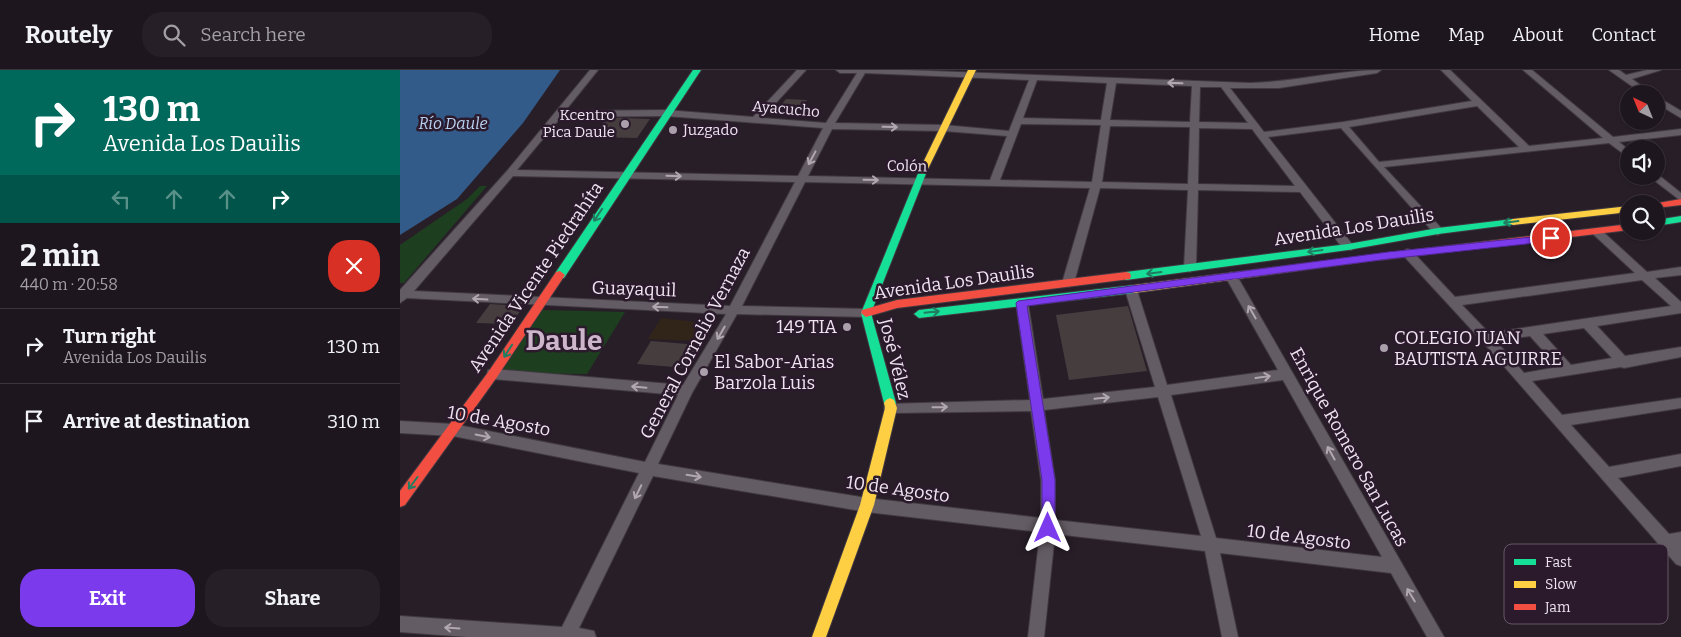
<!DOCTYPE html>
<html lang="en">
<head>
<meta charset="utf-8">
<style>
  body { margin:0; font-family:Bitter,serif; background:#261f27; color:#f1f3f6; height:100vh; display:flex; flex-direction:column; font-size:19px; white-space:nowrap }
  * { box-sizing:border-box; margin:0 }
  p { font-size:16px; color:#a19fa4 }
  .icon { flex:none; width:28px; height:28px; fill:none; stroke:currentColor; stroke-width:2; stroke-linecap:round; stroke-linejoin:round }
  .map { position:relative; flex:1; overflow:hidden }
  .side { display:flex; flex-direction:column; background:#1e161e; width:400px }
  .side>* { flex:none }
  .hud { background:#00695c; color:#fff; overflow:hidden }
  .needle { width:32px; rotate:317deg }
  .tools { position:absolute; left:1220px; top:15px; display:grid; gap:10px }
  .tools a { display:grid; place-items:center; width:45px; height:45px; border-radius:50%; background:#1e161e; box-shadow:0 1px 4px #0004,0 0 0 1px #3c353c; font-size:25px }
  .pin { position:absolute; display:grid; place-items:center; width:42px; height:42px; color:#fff; margin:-21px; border:2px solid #fff; border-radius:50%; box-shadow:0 1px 5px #0007 }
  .me { position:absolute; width:55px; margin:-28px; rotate:0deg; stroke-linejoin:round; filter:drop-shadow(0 0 4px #0008) }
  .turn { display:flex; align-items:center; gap:18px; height:105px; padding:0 20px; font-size:22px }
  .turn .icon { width:65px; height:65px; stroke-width:2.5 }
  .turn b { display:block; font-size:35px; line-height:42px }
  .lanes { display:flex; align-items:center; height:48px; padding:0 20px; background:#0003; justify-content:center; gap:25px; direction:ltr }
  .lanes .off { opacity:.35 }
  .round { display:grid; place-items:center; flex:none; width:52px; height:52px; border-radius:20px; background:#261f27 }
  .overview { display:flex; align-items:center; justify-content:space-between; height:85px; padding:0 20px }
  h1 { font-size:30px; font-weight:700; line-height:38px }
  .action { display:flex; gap:10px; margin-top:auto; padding:10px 20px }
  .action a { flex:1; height:58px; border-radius:20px; background:#7c3aed; color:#fff; font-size:20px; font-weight:700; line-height:58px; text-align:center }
  .action a+a { background:#261f27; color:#f1f3f6 }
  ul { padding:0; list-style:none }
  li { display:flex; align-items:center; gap:15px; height:75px; padding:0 20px; border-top:1px solid #3c353c }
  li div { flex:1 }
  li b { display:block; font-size:19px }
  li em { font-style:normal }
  header { display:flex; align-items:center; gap:30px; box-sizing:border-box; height:70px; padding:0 25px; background:#1e161e; border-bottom:1px solid #3c353c }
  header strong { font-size:24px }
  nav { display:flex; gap:28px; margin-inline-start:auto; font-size:18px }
  .search { width:350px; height:45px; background:#261f27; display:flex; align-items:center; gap:12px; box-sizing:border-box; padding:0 18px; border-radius:20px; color:#a19fa4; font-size:19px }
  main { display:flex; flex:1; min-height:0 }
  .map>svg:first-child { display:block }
  .commercial { fill:#31251a }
  .green { fill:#1e3f1f }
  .water { fill:#335b8a }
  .building { fill:#463d3e }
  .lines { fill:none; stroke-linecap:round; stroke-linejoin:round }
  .street-casing { stroke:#413941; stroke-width:2 }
  .fast-casing { stroke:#413941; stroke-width:2 }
  .slow-casing { stroke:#413941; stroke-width:2 }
  .jam-casing { stroke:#413941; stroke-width:2 }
  .street { fill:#645c64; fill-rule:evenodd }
  .fast { fill:#16e098; fill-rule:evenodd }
  .slow { fill:#ffcf43; fill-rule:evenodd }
  .jam { fill:#f24e42; fill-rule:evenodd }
  .oneway { stroke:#b1a7b1 }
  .oneway2 { stroke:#207d62 }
  .route { fill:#7c3aed; stroke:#51269a }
  .poi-dot { fill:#aa9faa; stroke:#2b1a2c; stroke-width:2 }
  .labels { text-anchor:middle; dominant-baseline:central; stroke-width:5; stroke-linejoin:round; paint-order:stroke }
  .far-street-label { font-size:15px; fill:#f0e4f0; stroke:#2b1a2c }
  .far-poi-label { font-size:15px; fill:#f0e4f0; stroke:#2b1a2c; text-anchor:end }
  .far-water-label { font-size:16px; font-style:italic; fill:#b8d1f0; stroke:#2b1a2c }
  .street-label { font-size:18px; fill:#f0e4f0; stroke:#2b1a2c }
  .poi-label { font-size:18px; fill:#f0e4f0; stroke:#2b1a2c; text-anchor:start }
  .town-label { font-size:28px; font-weight:bold; fill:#cdb6cc; stroke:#2b1a2c }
  .key { fill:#2b1a2c; stroke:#665767; stroke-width:1 }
  .key-label { font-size:14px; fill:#f0e4f0 }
</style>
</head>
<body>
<header>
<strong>Routely</strong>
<div class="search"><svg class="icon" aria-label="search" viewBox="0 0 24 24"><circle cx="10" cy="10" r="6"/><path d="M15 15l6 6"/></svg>Search here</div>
<nav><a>Home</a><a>Map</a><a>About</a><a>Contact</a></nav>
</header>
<main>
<section class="side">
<div class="hud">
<div class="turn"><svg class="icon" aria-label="right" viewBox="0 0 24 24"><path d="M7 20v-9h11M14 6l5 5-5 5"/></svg><div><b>130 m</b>Avenida Los Dauilis</div></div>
<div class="lanes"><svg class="icon off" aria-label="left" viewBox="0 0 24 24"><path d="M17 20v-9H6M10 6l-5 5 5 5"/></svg><svg class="icon off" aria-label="ahead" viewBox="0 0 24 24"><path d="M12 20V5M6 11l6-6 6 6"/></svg><svg class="icon off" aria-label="ahead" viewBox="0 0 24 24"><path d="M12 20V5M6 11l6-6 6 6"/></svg><svg class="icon" aria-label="right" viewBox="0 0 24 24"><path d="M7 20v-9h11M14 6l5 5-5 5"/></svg></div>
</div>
<div class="overview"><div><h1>2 min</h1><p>440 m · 20:58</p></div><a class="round" style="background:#d93025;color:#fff"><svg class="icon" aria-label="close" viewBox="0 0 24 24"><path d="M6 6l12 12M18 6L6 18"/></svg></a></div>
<ul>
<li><svg class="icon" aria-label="right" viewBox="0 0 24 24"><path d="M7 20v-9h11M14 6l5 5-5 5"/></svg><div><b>Turn right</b><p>Avenida Los Dauilis</p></div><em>130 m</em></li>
<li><svg class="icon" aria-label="arrive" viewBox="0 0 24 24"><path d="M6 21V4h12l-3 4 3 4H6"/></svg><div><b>Arrive at destination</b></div><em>310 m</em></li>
</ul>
<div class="action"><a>Exit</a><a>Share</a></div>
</section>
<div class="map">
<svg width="1281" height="567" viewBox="0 0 1281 567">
  <rect width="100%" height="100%" fill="#281e28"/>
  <!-- commercial -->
  <path class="commercial" d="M261,248L306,253L297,271L248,269Z"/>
  <!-- green -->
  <path class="green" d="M80,116H87L4,213H0V175L67,129Z
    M142,240L225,242L187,304L98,303Z"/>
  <!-- water -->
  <path class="water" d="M0,0H160L123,53L57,129L0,165Z"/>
  <!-- building -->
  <path class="building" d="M386,29L407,30L397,46L373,44Z
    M206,48H222L250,49L237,68L193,67Z
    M90,234L124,236L111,254L76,253Z
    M728,236L747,301L669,310L656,245Z
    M251,271L299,275L287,298L237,294Z"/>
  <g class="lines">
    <!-- street casing -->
    <g class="street-casing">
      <path id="street" d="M190,0H198L165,41L266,40L353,47L397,0H406L362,48L426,53L457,3H440L436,0H504L850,13C894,12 937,0 981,0L977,3L879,18H830L864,62L943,52L1072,31L1041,0H1050L1129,76L1203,68L1123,0H1132L1213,67L1281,59V65L1219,72L1229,80V88L1209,73L984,97L1042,159L1043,161L1038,165L1034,163L941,58L868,67L952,174L953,177L952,180H944L900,122L798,120L796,198L790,202L784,198L788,120L700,118L674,213L668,217L662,213L690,118L405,112L342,236L466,239L472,243L466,247L337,244L292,323L258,394L467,428L641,448V410L631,341L491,343L486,342L484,338L486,334L630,330L616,233L622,229L628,233L643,329L755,317L725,220L731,216L737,220L767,315L878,300L825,206L831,202L837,206L1044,567H1027L991,503L820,483L838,567H822L805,481L655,464L644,567H628L640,462L467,442L253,406L179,558L194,561L196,567H68L0,562V546L162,557L239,403L53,366L0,363V351L53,354L245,392L278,325L93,309L88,308L87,304L88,300L93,299L283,315L326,244L7,228L0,233V220L107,101ZM465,3L629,10L609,61L544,55L435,53ZM637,10L707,13L701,50L623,48ZM716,13L792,16L790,52L710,50ZM800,17H821L848,53L799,52ZM1077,36L1119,77L979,92L949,57ZM266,46L423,58L398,106L117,100L161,47ZM621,54L701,55L692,112L600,110ZM710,56L790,57L788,114L702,112ZM799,58L852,59L895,116L798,114ZM432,59L544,61L607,66L590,110L408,106ZM113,106L395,112L330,236L14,221ZM883,310L982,487L816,468L771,325ZM758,327L801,466L655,450V410L644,340Z
        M1209,0H1219L1226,5L1247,0H1261L1232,9L1253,24H1243Z
        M1256,26L1281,41V48L1256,33Z
        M1256,103L1281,123V131L1251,108L1250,106H1256Z
        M1197,158L1201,160L1247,202L1281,197V205L1255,208L1281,232V243L1197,256L1225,286L1281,277V287L1224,298L1221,297L1132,311L1162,345L1281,328V338L1171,355L1209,397L1281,384V396L1218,408L1269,464L1281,462V496L1276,494L1082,271L1001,183L1007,179L1011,180L1055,227L1235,203L1193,164L1192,162ZM1242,210L1271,236L1089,263L1062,235ZM1184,258L1212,288L1171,295L1143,264ZM1130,266L1158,297L1124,303L1096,271Z"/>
    </g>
    <!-- fast casing -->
    <g class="fast-casing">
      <path id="fast" d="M293,0H301L164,208H156L155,205L156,202Z
        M523,98L527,101L471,243L496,333L494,336L490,338L486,336L484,333L461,243L519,101Z
        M1281,146V152L1256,156V150Z
        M1113,149L1118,152L1116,154L1038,164L948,180L726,210L721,206L726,202L948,174L1038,158Z
        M734,215L739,219L734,223L519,248L514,244L519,240Z"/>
    </g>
    <!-- slow casing -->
    <g class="slow-casing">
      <path id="slow" d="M568,0H576L527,101L523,104L520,103L519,101Z
        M1229,136V142L1113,155L1108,152L1113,149Z
        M980,184L985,187L984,189L734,223L729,219L734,215Z
        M490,328L494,330L497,338L474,435L426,567H412L460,435L485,338L484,333L486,330Z"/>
    </g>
    <!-- jam casing -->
    <g class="jam-casing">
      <path id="jam" d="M1281,129V135L1256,138V134H1252Z
        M1229,154V160L980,190L975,187L980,184Z
        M160,201L165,205L97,307L5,435L0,437V421L89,301L156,202Z
        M726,202L730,203L731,206L730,209L497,238L466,247L461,243L462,240L497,230Z"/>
    </g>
    <!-- street -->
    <use href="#street" class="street"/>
    <!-- fast -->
    <use href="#fast" class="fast"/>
    <!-- slow -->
    <use href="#slow" class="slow"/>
    <!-- jam -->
    <use href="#jam" class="jam"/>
  </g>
  <!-- one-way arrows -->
  <defs><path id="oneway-shaft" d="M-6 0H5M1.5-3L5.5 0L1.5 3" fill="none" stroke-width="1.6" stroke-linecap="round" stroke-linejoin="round" transform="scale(1.25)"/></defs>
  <g class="oneway">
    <use href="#oneway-shaft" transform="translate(775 13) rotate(-178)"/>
    <use href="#oneway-shaft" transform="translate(490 57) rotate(1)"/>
    <use href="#oneway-shaft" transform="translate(412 88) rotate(118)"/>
    <use href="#oneway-shaft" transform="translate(274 106) rotate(2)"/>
    <use href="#oneway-shaft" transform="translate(471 110) rotate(1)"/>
    <use href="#oneway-shaft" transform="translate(80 229) rotate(-177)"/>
    <use href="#oneway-shaft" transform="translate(260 237) rotate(-178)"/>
    <use href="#oneway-shaft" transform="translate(852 242) rotate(-120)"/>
    <use href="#oneway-shaft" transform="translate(321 263) rotate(120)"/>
    <use href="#oneway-shaft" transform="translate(863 307) rotate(-8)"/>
    <use href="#oneway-shaft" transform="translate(239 317) rotate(-175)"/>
    <use href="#oneway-shaft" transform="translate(702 328) rotate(-6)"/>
    <use href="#oneway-shaft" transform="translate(540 337) rotate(-1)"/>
    <use href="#oneway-shaft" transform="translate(83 366) rotate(11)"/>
    <use href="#oneway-shaft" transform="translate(931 383) rotate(-119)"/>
    <use href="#oneway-shaft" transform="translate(294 406) rotate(9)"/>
    <use href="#oneway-shaft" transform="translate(238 422) rotate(116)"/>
    <use href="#oneway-shaft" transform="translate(1011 525) rotate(-121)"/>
    <use href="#oneway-shaft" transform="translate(52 558) rotate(-176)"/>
  </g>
  <g class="oneway2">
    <use href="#oneway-shaft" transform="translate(198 145) rotate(124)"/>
    <use href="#oneway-shaft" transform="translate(1111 152) rotate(173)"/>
    <use href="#oneway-shaft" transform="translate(915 181) rotate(172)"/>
    <use href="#oneway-shaft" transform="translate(754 203) rotate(173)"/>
    <use href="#oneway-shaft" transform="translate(532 242) rotate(-6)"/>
    <use href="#oneway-shaft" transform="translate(108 281) rotate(123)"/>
    <use href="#oneway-shaft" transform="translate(13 413) rotate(127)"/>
  </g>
  <!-- route -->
  <path class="route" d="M1151,165L1154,166V171L988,189L627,236L655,410V458L653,462L648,464L644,462L642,458V410L616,233L618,231L988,182Z"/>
  <!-- markers -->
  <g class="poi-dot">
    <circle cx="225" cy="54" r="5"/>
    <circle cx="273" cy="60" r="5"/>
    <circle cx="447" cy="257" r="5"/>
    <circle cx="984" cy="278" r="5"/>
    <circle cx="304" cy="302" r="5"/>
  </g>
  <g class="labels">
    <!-- far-street labels -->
    <g class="far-street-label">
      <text transform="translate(386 39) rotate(5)">Ayacucho</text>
      <text transform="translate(507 96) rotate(1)">Colón</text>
    </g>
    <!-- far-poi labels -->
    <g class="far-poi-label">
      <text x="215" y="45">Kcentro<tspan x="215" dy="17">Pica Daule</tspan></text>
      <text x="283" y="60" text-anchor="start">Juzgado</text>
    </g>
    <!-- far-water labels -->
    <g class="far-water-label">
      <text x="53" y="53">Río Daule</text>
    </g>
    <!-- street labels -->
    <g class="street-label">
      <text transform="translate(954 157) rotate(-9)">Avenida Los Dauilis</text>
      <text transform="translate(136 207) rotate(-56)">Avenida Vicente Piedrahíta</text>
      <text transform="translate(554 212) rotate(-8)">Avenida Los Dauilis</text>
      <text transform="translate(234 219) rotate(2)">Guayaquil</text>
      <text transform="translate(295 273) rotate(-62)">General Cornelio Vernaza</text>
      <text transform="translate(495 289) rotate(76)">José Vélez</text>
      <text transform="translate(99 351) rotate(10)">10 de Agosto</text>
      <text transform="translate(949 377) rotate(61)">Enrique Romero San Lucas</text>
      <text transform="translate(498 419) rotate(8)">10 de Agosto</text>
      <text transform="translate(899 467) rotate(7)">10 de Agosto</text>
    </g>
    <!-- poi labels -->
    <g class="poi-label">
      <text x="437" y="257" text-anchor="end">149 TIA</text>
      <text x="994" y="268">COLEGIO JUAN<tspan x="994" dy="21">BAUTISTA AGUIRRE</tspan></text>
      <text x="314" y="292">El Sabor-Arias<tspan x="314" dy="21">Barzola Luis</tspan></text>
    </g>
    <!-- town labels -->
    <g class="town-label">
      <text x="164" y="270">Daule</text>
    </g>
  </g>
  <!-- legend -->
  <rect x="1104" y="474" width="164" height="80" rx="8" class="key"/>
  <rect x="1114" y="489" width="22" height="6" fill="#16e098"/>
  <rect x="1114" y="511" width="22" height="7" fill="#ffcf43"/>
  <rect x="1114" y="534" width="22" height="6" fill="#f24e42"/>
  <g class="key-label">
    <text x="1145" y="497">Fast</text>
    <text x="1145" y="519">Slow</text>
    <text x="1145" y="542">Jam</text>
  </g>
</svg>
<div class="tools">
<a><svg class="needle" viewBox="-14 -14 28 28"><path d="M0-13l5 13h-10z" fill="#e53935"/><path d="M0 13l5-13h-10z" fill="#a19fa4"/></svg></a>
<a><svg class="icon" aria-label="sound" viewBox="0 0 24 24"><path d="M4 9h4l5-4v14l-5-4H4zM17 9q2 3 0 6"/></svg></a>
<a><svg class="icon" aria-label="search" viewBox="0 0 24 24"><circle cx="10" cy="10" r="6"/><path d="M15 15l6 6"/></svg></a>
</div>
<div class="pin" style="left:1151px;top:168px;background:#d93025"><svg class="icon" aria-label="arrive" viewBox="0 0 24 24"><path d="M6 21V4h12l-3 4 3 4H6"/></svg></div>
<svg class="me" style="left:648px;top:458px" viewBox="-20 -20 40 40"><path d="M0-17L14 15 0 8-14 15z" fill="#7c3aed" stroke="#fff" stroke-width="4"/></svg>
</div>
</main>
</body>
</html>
